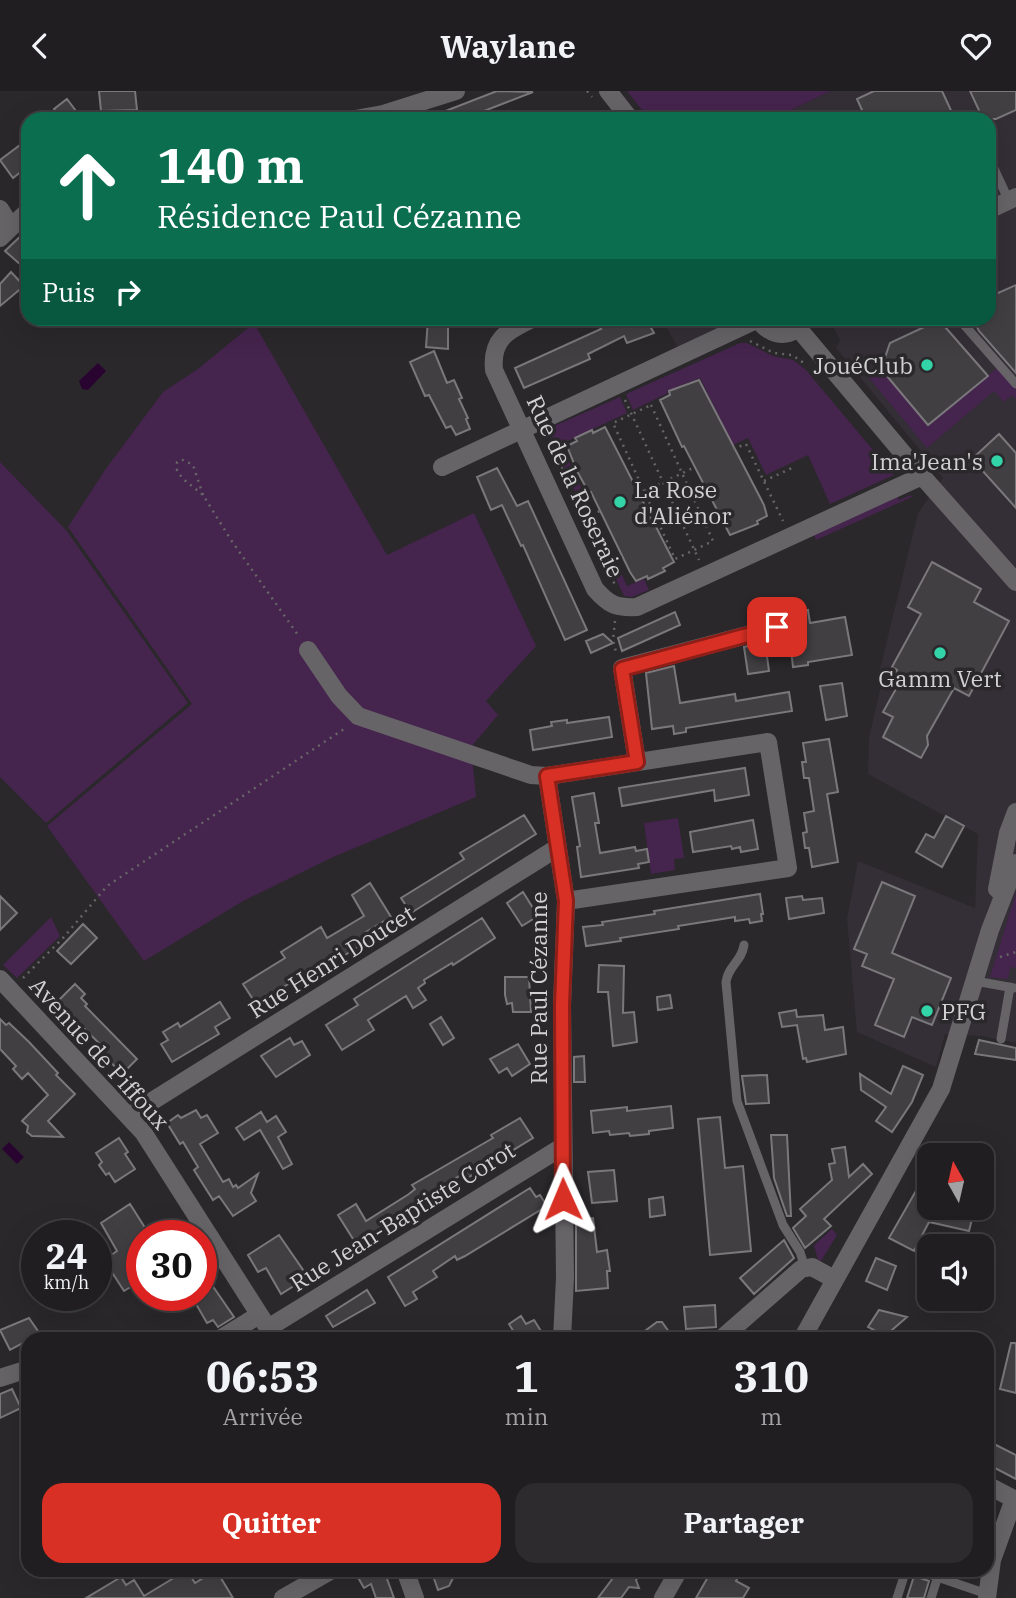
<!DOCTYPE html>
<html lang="fr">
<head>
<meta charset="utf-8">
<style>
  body { margin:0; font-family:"IBM Plex Serif",serif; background:#2d2b2d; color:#f1f3f6; height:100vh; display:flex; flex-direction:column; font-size:26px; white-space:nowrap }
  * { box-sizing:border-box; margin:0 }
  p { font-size:23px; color:#a2a2a5 }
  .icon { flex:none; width:38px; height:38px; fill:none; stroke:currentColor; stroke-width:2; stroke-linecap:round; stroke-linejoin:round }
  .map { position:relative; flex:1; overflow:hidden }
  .panel { position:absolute; left:21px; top:1241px; width:973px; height:245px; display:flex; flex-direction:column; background:#201e20; border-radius:21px; box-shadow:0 7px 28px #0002,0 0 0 2px #3d3c3e }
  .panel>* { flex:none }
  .banner { position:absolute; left:21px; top:21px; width:975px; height:214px; border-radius:21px; box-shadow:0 7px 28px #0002,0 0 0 2px #3d3c3e; background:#0b6e4f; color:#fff; overflow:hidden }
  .needle { width:46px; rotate:352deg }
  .buttons { position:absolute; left:917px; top:1052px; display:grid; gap:14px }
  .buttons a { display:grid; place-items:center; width:77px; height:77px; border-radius:14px; background:#201e20; box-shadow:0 7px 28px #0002,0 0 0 2px #3d3c3e; font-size:35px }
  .speed { position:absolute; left:21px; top:1129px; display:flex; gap:14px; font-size:35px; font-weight:700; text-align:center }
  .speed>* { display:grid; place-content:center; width:91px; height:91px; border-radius:50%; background:#201e20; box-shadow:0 7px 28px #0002,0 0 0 2px #3d3c3e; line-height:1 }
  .speed small { font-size:18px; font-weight:400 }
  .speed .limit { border:10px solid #d22; background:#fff; color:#111 }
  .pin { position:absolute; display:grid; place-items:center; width:60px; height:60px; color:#fff; margin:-30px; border-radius:14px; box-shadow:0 4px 10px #0006 }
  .me { position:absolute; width:77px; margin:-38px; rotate:359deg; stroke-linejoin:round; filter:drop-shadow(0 0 5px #0008) }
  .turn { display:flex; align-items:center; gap:24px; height:147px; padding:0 21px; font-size:32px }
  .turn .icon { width:91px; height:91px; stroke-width:2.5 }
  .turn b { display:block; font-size:49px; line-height:60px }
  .then { display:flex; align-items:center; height:66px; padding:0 21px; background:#0003; gap:14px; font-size:26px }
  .eta { display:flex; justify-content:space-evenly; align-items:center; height:119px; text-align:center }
  .eta b { font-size:42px; font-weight:700; line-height:49px }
  .action { display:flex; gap:14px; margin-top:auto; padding:14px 21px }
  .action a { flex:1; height:80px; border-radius:21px; background:#d93025; color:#fff; font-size:28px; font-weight:700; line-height:80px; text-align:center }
  .action a+a { background:#2d2b2d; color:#f1f3f6 }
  header { display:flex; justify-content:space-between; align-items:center; height:91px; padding:0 21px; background:#201e20; font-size:32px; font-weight:700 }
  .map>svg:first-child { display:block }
  .built { fill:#342e36 }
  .green { fill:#45244d }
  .water { fill:#290431 }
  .building { fill:#413f42; stroke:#7a787b; stroke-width:2 }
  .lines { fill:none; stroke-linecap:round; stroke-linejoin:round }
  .path { stroke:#676568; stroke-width:2.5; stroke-dasharray:2 5; stroke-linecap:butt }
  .service { stroke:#676468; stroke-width:9 }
  .minor { stroke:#676468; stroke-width:18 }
  .tertiary { stroke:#676468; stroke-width:18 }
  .route-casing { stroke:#8d1f18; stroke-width:18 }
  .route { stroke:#d93025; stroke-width:12 }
  .poi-dot { fill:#33d4a8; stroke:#2a282b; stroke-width:2.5 }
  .labels { text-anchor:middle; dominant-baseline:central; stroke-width:7; stroke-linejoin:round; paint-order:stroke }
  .poi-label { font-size:23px; fill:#d2d1d2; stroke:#2a282b; text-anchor:end }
  .street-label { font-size:23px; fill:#d2d1d2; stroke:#2a282b }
</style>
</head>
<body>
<header><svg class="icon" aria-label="back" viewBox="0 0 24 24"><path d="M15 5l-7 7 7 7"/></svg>Waylane<svg class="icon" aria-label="heart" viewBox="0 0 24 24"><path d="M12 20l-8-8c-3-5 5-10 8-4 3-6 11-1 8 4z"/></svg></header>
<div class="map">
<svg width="1016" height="1507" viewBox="0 0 1016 1507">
  <rect width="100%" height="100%" fill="#2a282b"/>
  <!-- built -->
  <path class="built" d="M831,0H1016V952L982,945L945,943L936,976L857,941L847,828L858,770L975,817L978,743L868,683L869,647L884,581L880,578L918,422L943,387L836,257L840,249L830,230L831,228H989V28H772Z
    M662,228H734L678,257Z"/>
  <!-- green -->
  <path class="green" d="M627,0H831L772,28H649Z
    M254,232L387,464L474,422L536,555L486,610L498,624L471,656L476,706L331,767L243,810L144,870L47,735L192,613L68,436L105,379L163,301L198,278Z
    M740,252H747L773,265L793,269L805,278L894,384L830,413L808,364L766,384L748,347L733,354L700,287L667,300L668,302L633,319L626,303Z
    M997,277L1016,298V308L1012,304L1004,311L994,300L927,357L865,282L881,278L928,334Z
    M620,306L627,322L561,353L590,416L583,418L551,348L550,341L554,335Z
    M0,371L66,439L188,612L46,732L0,686Z
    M896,402L899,409L911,404L912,406L816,449L812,440Z
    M590,433L601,437L627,495L644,488L649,499L632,506L624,505Z
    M678,727L684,767L674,768L675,779L651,783L644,732Z
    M1016,802V877L1010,876L1008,888L990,886Z
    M51,826L60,845L17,887L3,874Z
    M832,1138L837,1144L821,1170L818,1169L814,1154Z"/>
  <!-- water -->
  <path class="water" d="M98,272L106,280L88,299L82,298L79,290Z
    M9,1051L24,1066L17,1073L2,1058Z"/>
  <!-- building -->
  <path class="building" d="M99,0H135L137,19L101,20Z
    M497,0L533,1L479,22L481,25L473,28H425Z
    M874,0H942L955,28H866L857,8Z
    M970,0H1016V19L996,28H983Z
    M67,8L82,28H61L54,18Z
    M28,48V75L13,87L0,69Z
    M28,138V169L22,175L5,160Z
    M11,181L24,195L0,215V193Z
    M1016,194V282L979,240L973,228H989V206Z
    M428,228H448V258L426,256Z
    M617,228H629L632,233L646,228L654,242L627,252L624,245L588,263L590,268L524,297L515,277L601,238L600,236Z
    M939,229L988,285L928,334L881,278L890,252Z
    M434,260L447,292L454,289L462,307L459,308L468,327L466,328L470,338L456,344L451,335L446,337L429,304L425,305L410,271Z
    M699,289L764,414L767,425L757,430L758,433L730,444L684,355L682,356L660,309L670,304L669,300Z
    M605,336L674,471L663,477L665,480L648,488L647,485L636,490L630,481L591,401L589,402L577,380L567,355L577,350L575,347L592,339L593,342Z
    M999,343L1016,362V417L972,368Z
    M497,377L517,415L528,410L587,539L565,549L523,454L521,455L502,414L491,419L477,386Z
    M932,471L981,498L974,511L1009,530L969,605L954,597L927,645L928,654L921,667L883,646L893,626L883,621L901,589L894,585L897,579L892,576L921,523L908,516Z
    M808,519L810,532L845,526L852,564L808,571V574L793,576L791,559L798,558L794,521Z
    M675,521L680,534L622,560L618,547Z
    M603,543L613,552L591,562L586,550Z
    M765,551L769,580L748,583L744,556Z
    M674,575L680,612L735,603L736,610L789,601L792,620L686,637V641L674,643L673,635L652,638L646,582Z
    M842,592L847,625L826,629L820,595Z
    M609,626L612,646L533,659L530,639L552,635L551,631L567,629V632Z
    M829,648L838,701L827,703L838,771L812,776L809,757H805L803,742L807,741L804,722L814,720L809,687H804L802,671H806L803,652Z
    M745,677L749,704L715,710L714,699L622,715L619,697Z
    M594,702L599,732H595L600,762L635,756L636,760L647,758L649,771L638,773L639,777L581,786L577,756L580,755L572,706Z
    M524,724L536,743L411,822L401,807L464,768L460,762Z
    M946,725L964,735L942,776L916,761L926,743L934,747Z
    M753,729L758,758L741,761L740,756L732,758L731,755L693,761L690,741Z
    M882,791L915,805L892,862L951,887L932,934L912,926L904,946L875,934L894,888L862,875L867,863L854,858Z
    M370,792L391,826L366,841L371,848L301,891L298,887L256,913L243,893L285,867L281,861L321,836L327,847L364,825L352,804Z
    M523,801L538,825L522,835L507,812Z
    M760,803L763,823H761L762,830L750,832L749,828L735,830V826L678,835L679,838L620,847L621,850L586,855L583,836L603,834L602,831L655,823L654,820Z
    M0,805L17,822L0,839Z
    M802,805L803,809L822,807L824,822L789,828L786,807Z
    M482,827L495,847L453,874L452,872L424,889L425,892L418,897L426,909L413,917L406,905L368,929L374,939L342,959L326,934L358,914L354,908Z
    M83,833L97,847L71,873L57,860Z
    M599,874L624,875L623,922L634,921L637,951L613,955L608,901H598Z
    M505,886H529L531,921H513L512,912L507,913L505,904Z
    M75,893L85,903L81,907L87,913L85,915L137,968L122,983L99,959L102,955L57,911Z
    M670,904L672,917L658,919L657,906Z
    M220,911L230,927L215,936L219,943L172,971L161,953L168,949L163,941L178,932L180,936Z
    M796,919L797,926L823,924L825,939L843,936L846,963L807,971L806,967L803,968L797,934L782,936L779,922Z
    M441,926L454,947L443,954L430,933Z
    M0,928L6,934L9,932L29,951L58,982L56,984L75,1003L48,1030L63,1046L32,1045L27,1041L28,1035L22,1030L48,1004L28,982L22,988L13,978L16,975L0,958Z
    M290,947L294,954L302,950L310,964L276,986L261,965Z
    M979,949L1016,957V969L975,963Z
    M518,953L530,973L512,985L507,977L499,982L490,968Z
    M584,965L585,991H574V966Z
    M903,975L923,984L912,1011L892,1041L876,1030L886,1016L861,999L860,983L891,1003Z
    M767,984L769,1012L746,1013L742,985Z
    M671,1015L673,1037L649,1040V1043L630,1045L629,1042L610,1044L609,1040L593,1042L591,1020L627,1016V1020Z
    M196,1019L201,1027L207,1024L218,1042L200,1053L223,1091L229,1088L233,1096L236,1094L238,1097L258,1083L251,1102L256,1110L233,1125L219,1105L213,1109L194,1079L198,1076L183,1051L180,1053L167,1032L178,1024L181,1027Z
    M261,1021L267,1031L276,1025L286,1041L278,1046L292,1073L283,1078L260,1039L244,1049L236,1037Z
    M720,1026L725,1077L743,1075L751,1160L710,1164L698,1028Z
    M520,1027L533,1047L464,1089L461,1084L434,1101L438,1107L401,1129L399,1128L374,1142L376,1145L358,1156L338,1124L356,1113L366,1130L409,1103L415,1098L412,1094L493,1047L491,1044Z
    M771,1044H787L791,1125H787L774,1087Z
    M119,1047L128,1061L125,1063L135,1078L115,1091L109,1082L106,1084L99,1074L102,1071L96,1062Z
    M845,1056L849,1086L863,1073L872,1083L824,1128L831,1135L805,1157L793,1137L806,1125L800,1118L832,1089L829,1073L835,1072L832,1058Z
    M929,1077V1116H950L947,1121L972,1128L969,1140L929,1131L914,1160L889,1147Z
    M614,1079L617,1110L592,1112L588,1081Z
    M530,1097L536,1106L540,1104L547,1115L465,1165L457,1169L455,1165L433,1180L437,1186L413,1201L417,1208L405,1215L388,1186Z
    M663,1106L665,1124L650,1126L649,1108Z
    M130,1113L149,1143L142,1144V1189L124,1200L104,1169L117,1160L101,1132Z
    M593,1127L597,1161L607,1159L610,1180H607L608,1197L576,1200V1129Z
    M279,1144L308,1186L281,1203L266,1177L258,1181L248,1164Z
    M784,1149L794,1167L754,1203L740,1187Z
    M876,1167L896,1175L887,1199L866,1190Z
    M212,1194L234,1226L218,1236L213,1229L207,1232L192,1206L201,1204V1200Z
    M367,1199L375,1212L333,1236L326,1225Z
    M715,1214L716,1236L686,1238L684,1216Z
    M879,1219L907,1226L885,1245L868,1236Z
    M521,1225L526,1233L534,1229L546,1248H518L509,1233Z
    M29,1227L40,1243L10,1259L0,1239Z
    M657,1231H662L674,1248H634Z
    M1011,1252H1016V1302L1000,1298Z
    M12,1298L21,1317L0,1327V1303Z
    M992,1352L1016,1364V1388L987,1373V1361Z
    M187,1479L195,1492L216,1479L233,1507H86L121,1486L126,1494L134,1489L144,1505Z
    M363,1479H394V1481L386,1485L394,1507H376L371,1493L364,1497L356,1483Z
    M431,1479H457L449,1495L438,1499Z
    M619,1479H632L640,1484L636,1489L639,1497L629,1496L621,1507H598Z
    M712,1479H731L739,1484L736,1490L749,1497L743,1507H696Z
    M914,1485L929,1490L924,1507H907Z"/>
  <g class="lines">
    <!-- path -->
    <path class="path" d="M587,0L592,6
      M823,228L824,239
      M750,250L774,262L792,264L804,272
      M625,309L699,469
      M651,314L713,450L675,468L613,332Z
      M547,344L615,494
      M733,358L746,353L783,430
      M764,390L792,377
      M639,403L695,376
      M203,404L193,374L183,369L177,371V379L182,387L203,404L231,449L298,544
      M585,427L600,420
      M615,530L613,549L616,561
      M1000,866L1016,861
      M23,887L64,846L107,795L347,636"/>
    <!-- service -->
    <path class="service" d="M989,67L1009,110
      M959,228L1016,293
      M744,854C742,870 728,875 726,891L737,1010L783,1134L800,1161L805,1177
      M975,890L1014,897
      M1001,948L1010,896
      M917,1479L987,1503
      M897,1507L905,1482L909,1479
      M931,1507L938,1485"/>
    <!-- minor -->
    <path class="minor" d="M608,0L630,28
      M355,28L383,23L456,0
      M0,118L11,136
      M989,119L1016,106
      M0,147L28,120
      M532,228C507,240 491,248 494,279L595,498C609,514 616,517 637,516L922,385
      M758,228C770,247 794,249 804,228
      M798,237L922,385L1016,491
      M442,376L758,228
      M308,559L339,605L358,625L531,684L547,685
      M637,671L622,577L777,536
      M0,888L143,1041L275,1248
      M130,1024L557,757
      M268,1237L562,1056
      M220,1248L259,1224
      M562,1248L565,1187L562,914L566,810L547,685L768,651L788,777L566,810
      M721,1248L801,1178L812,1176L834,1188
      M0,1287L28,1278
      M405,1479L415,1507
      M283,1507L332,1479
      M987,1507L992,1469L1014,1408L987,1394"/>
    <!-- tertiary -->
    <path class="tertiary" d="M997,798L1008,742L1016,721
      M802,1248L941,998L990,839L1016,772
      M663,1507L679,1479"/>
  </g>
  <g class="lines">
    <!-- route casing -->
    <g class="route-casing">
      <path id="route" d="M563,1108L562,914L566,810L547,685L637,671L622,578L777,536"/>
    </g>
    <!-- route -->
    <use href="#route" class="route"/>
  </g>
  <!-- markers -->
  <g class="poi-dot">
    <circle cx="927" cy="274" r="7"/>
    <circle cx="997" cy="370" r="7"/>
    <circle cx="620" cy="411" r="7"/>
    <circle cx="940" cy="562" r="7"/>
    <circle cx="927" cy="920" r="7"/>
  </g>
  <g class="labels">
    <!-- poi labels -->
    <g class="poi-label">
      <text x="913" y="274">JouéClub</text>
      <text x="983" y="370">Ima'Jean's</text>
      <text x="634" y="398" text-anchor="start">La Rose<tspan x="634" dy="26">d'Aliénor</tspan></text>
      <text x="940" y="587" text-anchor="middle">Gamm Vert</text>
      <text x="941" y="920" text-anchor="start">PFG</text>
    </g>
    <!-- street labels -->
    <g class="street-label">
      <text transform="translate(576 395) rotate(65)">Rue de la Roseraie</text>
      <text transform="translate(331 870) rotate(-32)">Rue Henri Doucet</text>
      <text transform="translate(538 897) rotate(-90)">Rue Paul Cézanne</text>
      <text transform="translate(100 962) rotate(48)">Avenue de Piffoux</text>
      <text transform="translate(402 1125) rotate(-32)">Rue Jean-Baptiste Corot</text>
    </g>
  </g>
</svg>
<div class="buttons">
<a><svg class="needle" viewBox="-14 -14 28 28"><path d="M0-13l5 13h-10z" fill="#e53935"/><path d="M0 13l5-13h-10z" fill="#a2a2a5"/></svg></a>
<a><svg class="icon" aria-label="sound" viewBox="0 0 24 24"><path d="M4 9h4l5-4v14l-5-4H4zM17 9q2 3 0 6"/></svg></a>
</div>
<div class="speed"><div>24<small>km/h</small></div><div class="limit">30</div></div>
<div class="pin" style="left:777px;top:536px;background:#d93025"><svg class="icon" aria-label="arrive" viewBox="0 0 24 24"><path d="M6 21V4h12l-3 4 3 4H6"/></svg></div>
<svg class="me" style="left:563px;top:1108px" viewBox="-20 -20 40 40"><path d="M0-17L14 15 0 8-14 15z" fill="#d93025" stroke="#fff" stroke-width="4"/></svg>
<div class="banner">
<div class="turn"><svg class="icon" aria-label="ahead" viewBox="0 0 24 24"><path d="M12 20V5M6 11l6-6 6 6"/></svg><div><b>140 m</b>Résidence Paul Cézanne</div></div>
<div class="then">Puis<svg class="icon" aria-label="right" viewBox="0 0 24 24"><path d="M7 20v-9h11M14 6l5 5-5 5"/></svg></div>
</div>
<section class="panel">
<div class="eta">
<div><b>06:53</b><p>Arrivée</p></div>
<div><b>1</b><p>min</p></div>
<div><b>310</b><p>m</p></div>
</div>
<div class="action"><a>Quitter</a><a>Partager</a></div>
</section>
</div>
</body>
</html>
